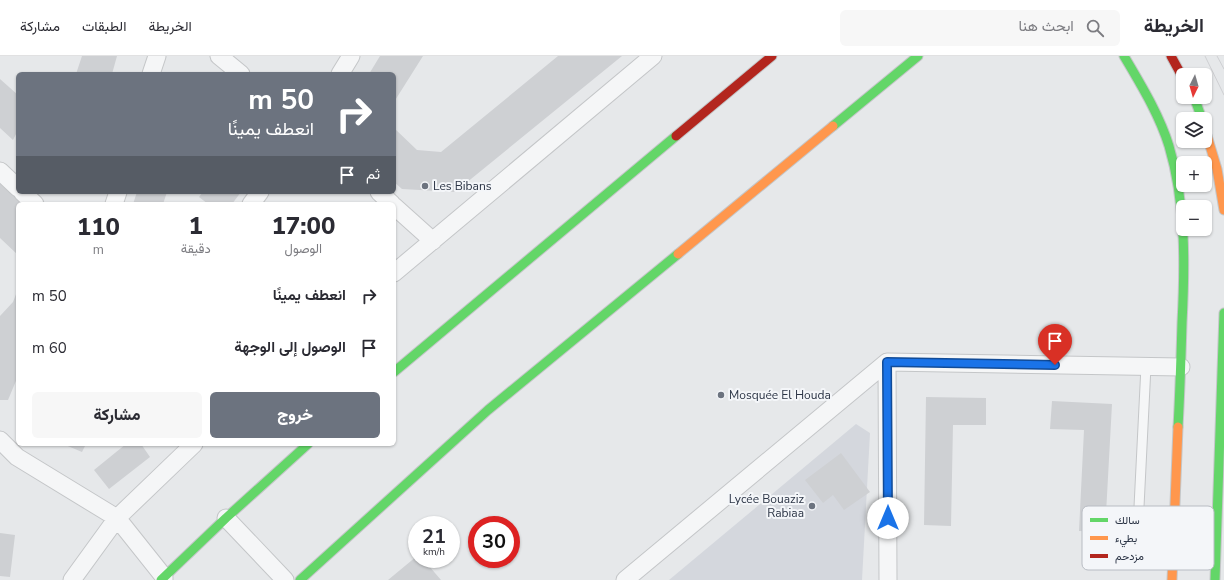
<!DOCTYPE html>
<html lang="ar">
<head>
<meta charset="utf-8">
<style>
  body { margin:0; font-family:"Nunito Sans",Vazirmatn,sans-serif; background:#f7f7f7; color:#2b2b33; direction:rtl; height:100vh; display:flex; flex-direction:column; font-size:15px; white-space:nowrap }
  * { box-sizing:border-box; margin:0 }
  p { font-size:13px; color:#7c7c81 }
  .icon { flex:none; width:22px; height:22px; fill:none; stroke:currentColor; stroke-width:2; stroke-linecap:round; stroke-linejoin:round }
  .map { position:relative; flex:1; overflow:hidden; direction:ltr }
  .details { position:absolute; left:16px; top:146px; width:380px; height:244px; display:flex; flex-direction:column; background:#fff; border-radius:6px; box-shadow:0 1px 3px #0004; direction:rtl }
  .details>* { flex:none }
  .banner { position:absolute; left:16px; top:16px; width:380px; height:122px; border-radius:6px; box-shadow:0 1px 3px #0004; direction:rtl; background:#6c737f; color:#fff; overflow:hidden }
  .needle { width:26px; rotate:185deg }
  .fabs { position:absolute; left:1176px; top:12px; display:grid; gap:8px }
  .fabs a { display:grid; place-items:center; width:36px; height:36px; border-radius:6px; background:#fff; box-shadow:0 1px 3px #0004; font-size:20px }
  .speed { position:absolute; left:408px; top:460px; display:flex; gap:8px; font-size:20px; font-weight:700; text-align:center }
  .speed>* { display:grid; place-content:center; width:52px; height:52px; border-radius:50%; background:#fff; box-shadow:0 1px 3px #0004; line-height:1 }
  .speed small { font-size:10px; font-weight:400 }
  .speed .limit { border:6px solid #d22; background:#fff; color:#111 }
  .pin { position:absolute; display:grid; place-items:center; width:34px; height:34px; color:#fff; margin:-41px -17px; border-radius:50% 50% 50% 0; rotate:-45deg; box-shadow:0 0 4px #0007 }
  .pin .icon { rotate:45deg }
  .me { position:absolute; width:44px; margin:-22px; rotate:0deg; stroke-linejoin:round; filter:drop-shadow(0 0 3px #0008) }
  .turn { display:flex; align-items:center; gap:14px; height:84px; padding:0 16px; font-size:18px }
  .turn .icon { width:52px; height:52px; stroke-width:2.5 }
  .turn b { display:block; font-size:28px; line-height:34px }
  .then { display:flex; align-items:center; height:38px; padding:0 16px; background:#0003; gap:8px; font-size:15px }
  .eta { display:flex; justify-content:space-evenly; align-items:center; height:68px; text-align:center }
  .eta b { font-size:24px; font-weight:800; line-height:28px }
  .primary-button { display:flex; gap:8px; margin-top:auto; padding:8px 16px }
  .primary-button a { flex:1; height:46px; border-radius:6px; background:#6c737f; color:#fff; font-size:16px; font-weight:800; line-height:46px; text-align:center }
  .primary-button a+a { background:#f7f7f7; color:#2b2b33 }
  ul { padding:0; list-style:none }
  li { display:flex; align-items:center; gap:12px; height:52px; padding:0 16px }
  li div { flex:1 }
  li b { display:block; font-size:15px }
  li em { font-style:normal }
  header { display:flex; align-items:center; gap:24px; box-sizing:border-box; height:56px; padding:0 20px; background:#fff; border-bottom:1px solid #e1e1e2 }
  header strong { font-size:19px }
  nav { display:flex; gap:22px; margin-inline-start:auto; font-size:14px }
  .search { width:280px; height:36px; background:#f7f7f7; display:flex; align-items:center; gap:10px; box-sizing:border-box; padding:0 14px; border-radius:6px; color:#7c7c81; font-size:15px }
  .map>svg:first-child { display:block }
  .built { fill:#d4d7dd }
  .building { fill:#ced0d3 }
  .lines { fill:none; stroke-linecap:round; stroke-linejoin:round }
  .lane-casing { stroke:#c4c6c8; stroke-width:11 }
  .street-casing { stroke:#c4c6c8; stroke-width:19 }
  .fast-casing { stroke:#c4c6c8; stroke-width:11 }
  .slow-casing { stroke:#c4c6c8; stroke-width:11 }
  .jam-casing { stroke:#c4c6c8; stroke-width:11 }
  .lane { stroke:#f5f6f7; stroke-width:9 }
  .street { stroke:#f5f6f7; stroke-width:17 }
  .fast { stroke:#63d668; stroke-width:9 }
  .slow { stroke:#ff974d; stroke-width:9 }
  .jam { stroke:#b3261e; stroke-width:9 }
  .tram { stroke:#cecfd2; stroke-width:1 }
  .route-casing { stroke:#114b97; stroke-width:10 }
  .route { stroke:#1a73e8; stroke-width:7 }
  .poi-dot { fill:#6c737f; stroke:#f4f6f9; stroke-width:1.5 }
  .labels { text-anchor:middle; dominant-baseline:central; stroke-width:4; stroke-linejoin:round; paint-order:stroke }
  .poi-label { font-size:12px; fill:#2b3445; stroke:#f4f6f9; text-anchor:start }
  .key { fill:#f4f6f9; stroke:#b8bcc3; stroke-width:1 }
  .key-label { font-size:11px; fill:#2b3445 }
</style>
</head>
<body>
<header>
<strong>الخريطة</strong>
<div class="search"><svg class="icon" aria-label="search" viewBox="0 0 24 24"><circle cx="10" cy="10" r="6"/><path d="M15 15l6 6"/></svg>ابحث هنا</div>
<nav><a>الخريطة</a><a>الطبقات</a><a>مشاركة</a></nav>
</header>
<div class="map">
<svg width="1224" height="524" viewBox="0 0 1224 524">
  <rect width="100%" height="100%" fill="#e6e8ea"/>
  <!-- built -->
  <path class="built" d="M856,368L870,377L862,524H669Z"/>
  <!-- building -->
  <path class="building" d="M82,0H117L112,18H76Z
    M380,0H423L394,46V18H369Z
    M558,0H622L455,136L402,133L394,126V72L417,94L441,96Z
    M0,23L18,39V74L13,84L0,72Z
    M0,125L24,148H18V199L0,182Z
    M137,136H167L163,148H133Z
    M203,136H241L232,148H208L199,141Z
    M18,233V320L8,344H0V260L13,246Z
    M926,341L986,342V369H953L951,470L924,469Z
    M1052,345L1112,348L1105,476L1079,475L1084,374L1050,373Z
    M63,388H86L82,396Z
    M126,388H141L150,401L109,433L94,414Z
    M841,397L870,436L844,454L833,439L823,447L805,424Z
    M0,477L15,479L10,521L0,520Z
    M417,500V503H423L441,524H388Z"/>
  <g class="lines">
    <!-- lane casing -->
    <g class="lane-casing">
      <path id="lane" d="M1138,471L1146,310"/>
    </g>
    <!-- street casing -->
    <g class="street-casing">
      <path id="street" d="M219,0L241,18
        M151,18L157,0
        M340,18L351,0
        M0,115L18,132
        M22,136L35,148
        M379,136L392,148
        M114,148L118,136
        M251,148L260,136
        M394,150L433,185
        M394,217L653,0
        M887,306L888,524
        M0,384L17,401L117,462L164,521V524
        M226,462L285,524
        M72,524L117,462L194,388
        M625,524L887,306L1181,311"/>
    </g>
    <!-- fast casing -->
    <g class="fast-casing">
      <path id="fast" d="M1124,0C1141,29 1159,58 1169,90C1186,147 1185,209 1182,267C1181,302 1180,336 1178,371
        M1194,41L1202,63
        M833,70L918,0
        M394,316L676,80
        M161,524L226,462L308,388
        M300,524L488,354L678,198
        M1215,524L1224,257"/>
    </g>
    <!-- slow casing -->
    <g class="slow-casing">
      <path id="slow" d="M1205,73L1217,113L1224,154
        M678,198L833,70
        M1172,524L1178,371"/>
    </g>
    <!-- jam casing -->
    <g class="jam-casing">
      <path id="jam" d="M1171,0L1183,22
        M676,80L772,0"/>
    </g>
    <!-- lane -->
    <use href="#lane" class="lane"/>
    <!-- street -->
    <use href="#street" class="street"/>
    <!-- fast -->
    <use href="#fast" class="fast"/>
    <!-- slow -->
    <use href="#slow" class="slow"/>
    <!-- jam -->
    <use href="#jam" class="jam"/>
    <!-- tram -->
    <path class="tram" d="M1205,0L1224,39
      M1217,0L1224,13"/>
  </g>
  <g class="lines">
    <!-- route casing -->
    <g class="route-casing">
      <path id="route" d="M888,462L887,306L1055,309"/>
    </g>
    <!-- route -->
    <use href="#route" class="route"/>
  </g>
  <!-- markers -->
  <g class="poi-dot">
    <circle cx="425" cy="130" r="4"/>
    <circle cx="721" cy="339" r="4"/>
    <circle cx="812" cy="450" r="4"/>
  </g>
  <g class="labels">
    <!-- poi labels -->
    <g class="poi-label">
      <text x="433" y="130">Les Bibans</text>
      <text x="729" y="339">Mosquée El Houda</text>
      <text x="804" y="443" text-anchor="end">Lycée Bouaziz<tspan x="804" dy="14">Rabiaa</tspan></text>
    </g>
  </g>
  <!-- legend -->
  <rect x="1082" y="450" width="132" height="64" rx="6" class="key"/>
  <rect x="1090" y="462" width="18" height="4" fill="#63d668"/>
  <rect x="1090" y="480" width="18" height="4" fill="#ff974d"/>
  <rect x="1090" y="498" width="18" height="4" fill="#b3261e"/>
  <g class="key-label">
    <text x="1115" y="468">سالك</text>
    <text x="1115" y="486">بطيء</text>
    <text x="1115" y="504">مزدحم</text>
  </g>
</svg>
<div class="fabs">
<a><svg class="needle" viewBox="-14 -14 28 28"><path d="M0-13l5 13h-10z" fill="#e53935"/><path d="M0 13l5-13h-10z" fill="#7c7c81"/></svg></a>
<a><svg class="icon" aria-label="layers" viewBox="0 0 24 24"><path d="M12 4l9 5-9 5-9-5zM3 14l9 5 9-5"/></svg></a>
<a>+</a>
<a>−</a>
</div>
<div class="speed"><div>21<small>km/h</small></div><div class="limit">30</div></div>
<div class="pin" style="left:1055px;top:309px;background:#d93025"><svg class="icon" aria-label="arrive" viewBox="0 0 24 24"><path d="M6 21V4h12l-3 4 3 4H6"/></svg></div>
<svg class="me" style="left:888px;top:462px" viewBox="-20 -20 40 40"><circle r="19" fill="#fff"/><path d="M0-13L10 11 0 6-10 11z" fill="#1a73e8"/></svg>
<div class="banner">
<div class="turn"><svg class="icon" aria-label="right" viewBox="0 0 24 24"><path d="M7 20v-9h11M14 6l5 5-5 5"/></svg><div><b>50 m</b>انعطف يمينًا</div></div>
<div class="then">ثم<svg class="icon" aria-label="arrive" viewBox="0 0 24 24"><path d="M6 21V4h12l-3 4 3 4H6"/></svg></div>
</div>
<section class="details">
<div class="eta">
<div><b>17:00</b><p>الوصول</p></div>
<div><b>1</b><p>دقيقة</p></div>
<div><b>110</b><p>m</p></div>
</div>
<ul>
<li><svg class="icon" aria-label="right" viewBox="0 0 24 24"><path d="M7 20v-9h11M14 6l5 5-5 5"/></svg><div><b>انعطف يمينًا</b></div><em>50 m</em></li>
<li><svg class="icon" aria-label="arrive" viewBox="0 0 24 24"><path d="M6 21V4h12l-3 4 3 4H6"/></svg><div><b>الوصول إلى الوجهة</b></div><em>60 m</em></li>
</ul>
<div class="primary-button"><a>خروج</a><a>مشاركة</a></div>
</section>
</div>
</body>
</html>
